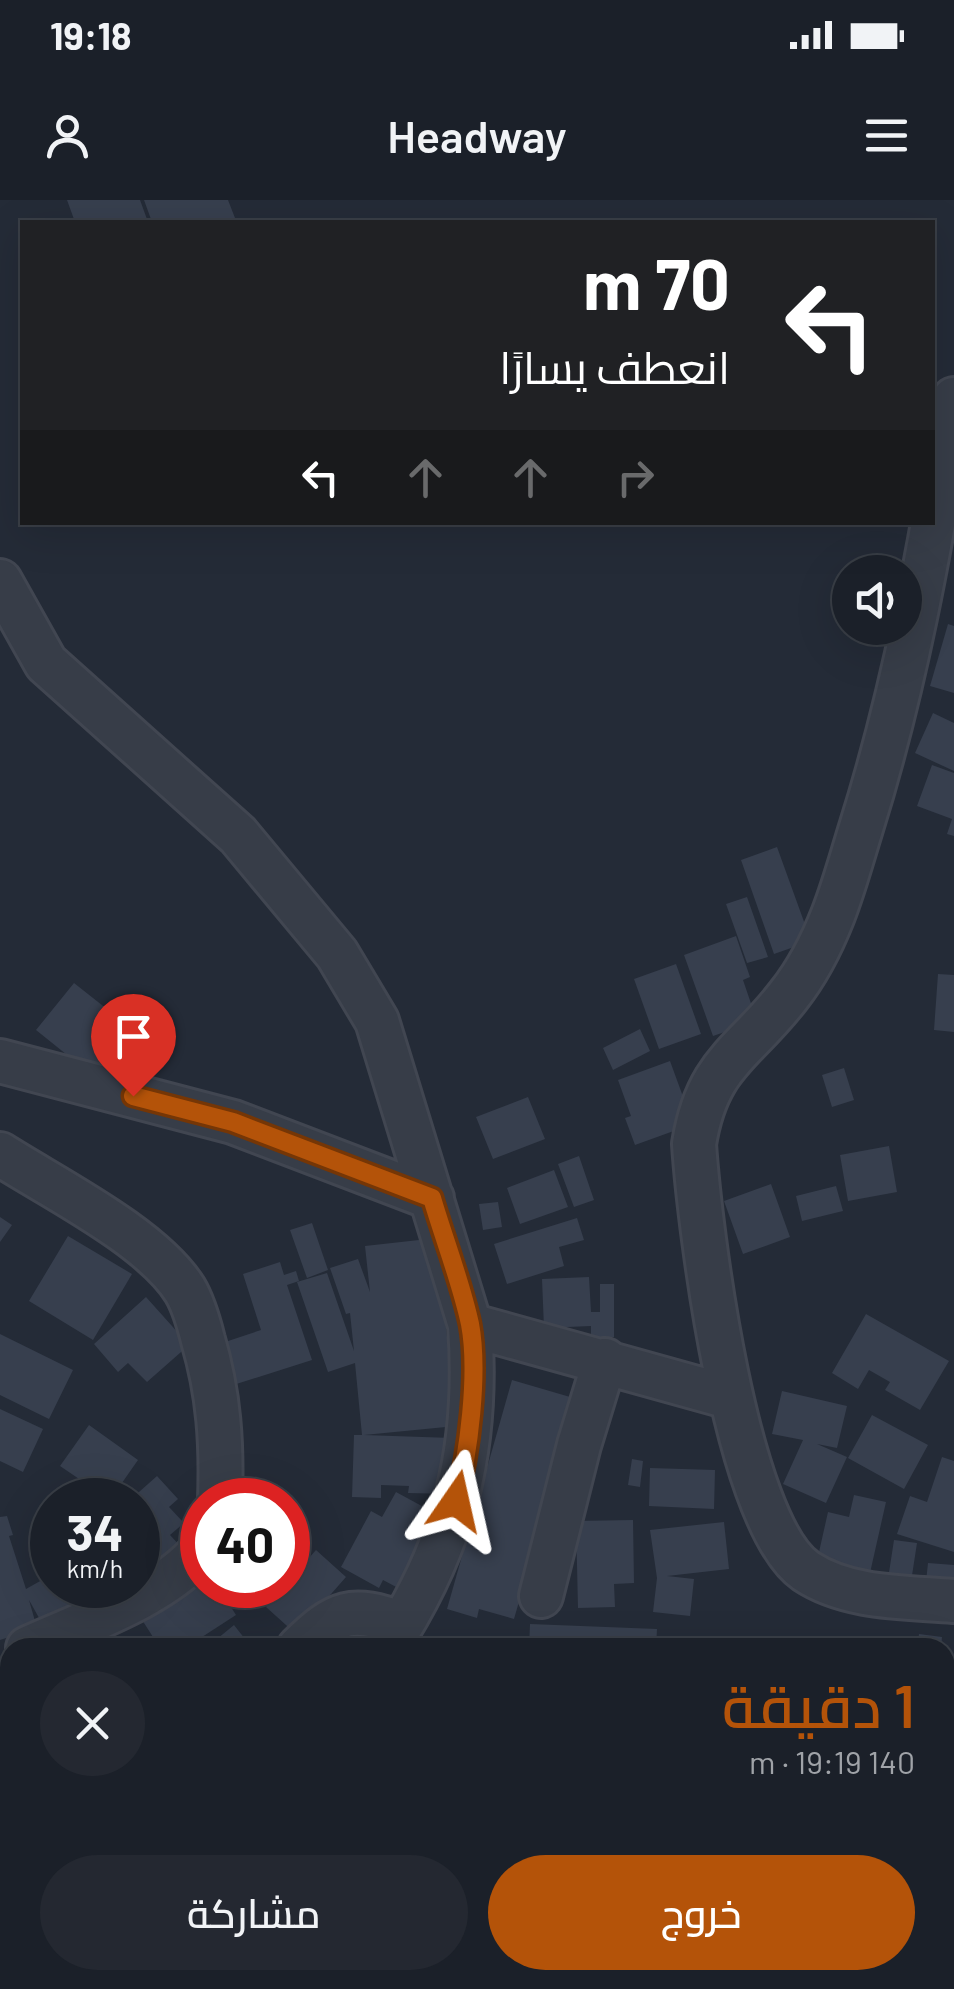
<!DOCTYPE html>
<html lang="ar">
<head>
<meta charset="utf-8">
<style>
  body { margin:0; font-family:Barlow,Cairo,sans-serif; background:#242831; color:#f1f3f6; direction:rtl; height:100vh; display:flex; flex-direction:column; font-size:38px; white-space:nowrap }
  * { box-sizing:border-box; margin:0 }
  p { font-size:32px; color:#a0a3a8 }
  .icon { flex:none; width:55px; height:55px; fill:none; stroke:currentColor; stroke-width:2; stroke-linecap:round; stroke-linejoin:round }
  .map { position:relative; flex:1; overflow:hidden; direction:ltr }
  .sheet { position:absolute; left:0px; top:1438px; width:955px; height:352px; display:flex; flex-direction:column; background:#1b2029; border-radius:30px 30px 0 0; box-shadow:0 10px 40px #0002,0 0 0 2px #393e46; direction:rtl }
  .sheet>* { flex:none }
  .guide { position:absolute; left:20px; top:20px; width:915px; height:305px; border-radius:0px; box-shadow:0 10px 40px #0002,0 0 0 2px #393e46; direction:rtl; background:#202124; color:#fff; overflow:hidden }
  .controls { position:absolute; left:832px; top:355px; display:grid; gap:20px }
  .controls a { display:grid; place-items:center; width:90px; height:90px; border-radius:50%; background:#1b2029; box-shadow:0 10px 40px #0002,0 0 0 2px #393e46; font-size:50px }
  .speed { position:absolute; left:30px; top:1278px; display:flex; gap:20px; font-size:50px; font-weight:700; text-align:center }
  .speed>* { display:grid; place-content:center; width:130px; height:130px; border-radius:50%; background:#1b2029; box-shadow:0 10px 40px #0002,0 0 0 2px #393e46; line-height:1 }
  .speed small { font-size:25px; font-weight:400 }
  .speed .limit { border:15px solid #d22; background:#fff; color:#111 }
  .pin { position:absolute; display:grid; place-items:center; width:85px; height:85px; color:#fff; margin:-102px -42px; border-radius:50% 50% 50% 0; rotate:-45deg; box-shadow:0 0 10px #0007 }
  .pin .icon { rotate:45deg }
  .me { position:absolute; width:110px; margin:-55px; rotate:11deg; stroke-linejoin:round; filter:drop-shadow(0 0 8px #0008) }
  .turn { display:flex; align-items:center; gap:35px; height:210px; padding:0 40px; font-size:45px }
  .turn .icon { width:130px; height:130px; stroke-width:2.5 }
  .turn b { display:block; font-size:70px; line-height:85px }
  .lanes { display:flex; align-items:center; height:95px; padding:0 40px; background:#0003; justify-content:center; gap:50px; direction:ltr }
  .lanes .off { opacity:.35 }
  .round { display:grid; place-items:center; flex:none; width:105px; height:105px; border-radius:52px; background:#242831 }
  .head { display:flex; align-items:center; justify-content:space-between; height:170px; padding:0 40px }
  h1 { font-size:60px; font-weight:600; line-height:75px; color:#b45309 }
  .action { display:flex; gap:20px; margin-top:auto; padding:20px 40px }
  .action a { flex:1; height:115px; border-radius:60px; background:#b45309; color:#fff; font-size:40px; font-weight:600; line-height:115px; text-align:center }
  .action a+a { background:#242831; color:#f1f3f6 }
  .status { display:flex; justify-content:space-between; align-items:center; height:70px; padding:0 50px; background:#1b2029; direction:ltr }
  .status svg { height:28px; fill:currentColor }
  header { display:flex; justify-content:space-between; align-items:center; height:130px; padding:0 40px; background:#1b2029; font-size:45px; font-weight:600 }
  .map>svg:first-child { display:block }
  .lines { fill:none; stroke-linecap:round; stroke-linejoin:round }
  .river { stroke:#192234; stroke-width:58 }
  .building { fill:#373f4e }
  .minor-casing { stroke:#414651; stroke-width:48 }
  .minor { stroke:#373d48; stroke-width:42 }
  .route-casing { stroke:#753606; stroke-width:25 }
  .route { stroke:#b45309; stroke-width:18 }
</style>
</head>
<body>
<div class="status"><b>19:18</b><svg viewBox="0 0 49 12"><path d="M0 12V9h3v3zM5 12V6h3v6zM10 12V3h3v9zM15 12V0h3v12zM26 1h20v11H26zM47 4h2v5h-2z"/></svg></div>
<header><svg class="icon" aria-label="menu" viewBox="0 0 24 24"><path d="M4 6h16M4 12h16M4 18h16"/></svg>Headway<svg class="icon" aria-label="person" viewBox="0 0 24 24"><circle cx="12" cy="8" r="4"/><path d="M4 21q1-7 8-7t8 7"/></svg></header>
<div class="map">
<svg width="954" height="1789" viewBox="0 0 954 1789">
  <rect width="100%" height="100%" fill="#242b37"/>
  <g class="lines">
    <!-- river -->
    <path class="river" d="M945,1722L954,1716
      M216,1789L228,1780"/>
  </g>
  <!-- building -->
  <path class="building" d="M67,0H140L148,22H75Z
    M144,0H228L235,18L222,22H152Z
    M948,424L954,426V493L930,486Z
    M933,513L954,523V571L915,553Z
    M932,565L954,573V636L947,634L952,619L917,606Z
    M777,647L811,741L774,754L741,660Z
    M747,697L768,757L747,763L726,704Z
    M736,736L750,777L743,780L757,821L713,836L684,755Z
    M676,764L701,834L659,849L634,779Z
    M938,774L954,775V832L934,830Z
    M74,783L131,828L92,875L36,830Z
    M640,829L650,851L613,870L603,848Z
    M670,861L693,924L635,945L625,918L631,916L618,880Z
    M844,868L854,900L832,907L822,875Z
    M528,897L545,939L493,959L476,917Z
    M889,946L897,992L848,1001L840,955Z
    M579,956L594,1000L574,1007L558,964Z
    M554,970L568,1007L520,1024L507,988Z
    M771,984L790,1037L743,1054L724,1001Z
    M836,986L843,1011L802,1021L796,996Z
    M498,1002L502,1027L483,1030L479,1004Z
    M0,1017L12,1025L0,1042Z
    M577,1018L584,1040L559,1047L564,1066L507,1084L494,1044Z
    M312,1023L328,1070L307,1078L290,1030Z
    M68,1036L132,1074L93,1140L29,1101Z
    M437,1038L456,1226L364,1235L452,1238L451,1294L408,1293L409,1286L381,1285V1298L352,1297L354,1235H362L355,1163L328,1172L297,1082L327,1073L354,1151L350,1113L346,1114L330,1068L358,1059L370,1092L365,1046Z
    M280,1062L284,1075L296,1071L299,1081L287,1085L312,1160L230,1186L216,1145L261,1130L243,1074Z
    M589,1077L591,1112H600V1084H614V1137H591V1126L544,1128L542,1079Z
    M146,1097L189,1145L147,1182L128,1163L118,1172L94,1144Z
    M866,1114L949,1161L920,1210L885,1190L890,1182L869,1170L858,1189L832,1173Z
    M0,1134L73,1170L49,1219L0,1195Z
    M512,1180L577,1199L514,1419L479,1409L477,1418L447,1409Z
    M782,1191L847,1206L837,1248L817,1244L847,1257L826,1303L783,1284L803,1240L772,1234Z
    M0,1209L43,1229L23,1272L0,1261Z
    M872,1215L928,1245L904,1289L848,1258Z
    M89,1225L138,1260L110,1300L60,1266Z
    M942,1257L954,1261V1352L897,1334L910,1296L927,1302Z
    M632,1259L643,1261L640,1287L628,1285Z
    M650,1268L715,1270L714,1309L649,1306Z
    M157,1276L178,1299L169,1307L184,1323L170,1335L183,1349L149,1380L138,1367V1300H130Z
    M396,1292L442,1317L402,1390L383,1380L379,1388L341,1367L371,1311L382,1317Z
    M854,1295L886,1302L870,1373L817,1361L828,1312L849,1317Z
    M7,1316L13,1335L9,1336L26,1389L49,1376L30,1344L52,1331V1385H112L43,1425L29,1400L37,1428L0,1440V1317Z
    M633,1320L634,1383L614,1384L615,1407L578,1408L576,1321Z
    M724,1322L729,1369L667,1376L694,1379L690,1416L653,1412L657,1378L650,1330Z
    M894,1340L917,1343L911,1382L888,1379Z
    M316,1350L346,1377L296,1434L266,1407Z
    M928,1363L954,1365V1394L925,1391Z
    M202,1370V1385H217L236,1415L185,1448H160L137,1412Z
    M530,1424L657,1429L656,1448H529Z
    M234,1425L252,1448H206Z
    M919,1434L942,1437L941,1448H917Z
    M459,1442L528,1444V1448H459Z
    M945,1458L954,1460V1517L945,1516Z
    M10,1464V1506H9L0,1467Z
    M10,1528V1589L0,1592V1532Z
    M0,1643L10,1666V1692L0,1696Z
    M488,1780H548V1781L521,1789H490Z
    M682,1780H760V1789H682Z"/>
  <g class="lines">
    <!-- minor casing -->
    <g class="minor-casing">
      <path id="minor" d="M954,199C931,344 905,488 861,628C852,657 844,687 833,715C822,743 808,771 789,795C744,854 707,862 694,944C700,1031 736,1323 806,1371C848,1399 906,1397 954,1401
        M0,381L46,463L238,635L337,754L377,821L470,1125C479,1248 455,1345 387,1448
        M0,861L233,922L432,998
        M0,954C53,988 152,1037 185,1090C194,1105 199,1124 203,1140C219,1194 222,1244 220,1300
        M470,1125L729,1197
        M541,1396L579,1245L605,1160
        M28,1448C85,1422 162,1397 202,1350
        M299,1448C337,1411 351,1405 402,1424
        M0,1610L10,1607
        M148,1789L155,1780"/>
    </g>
    <!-- minor -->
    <use href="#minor" class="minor"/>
  </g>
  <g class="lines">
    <!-- route casing -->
    <g class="route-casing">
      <path id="route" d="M133,896L233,922L432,998C444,1039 461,1082 470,1124C479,1172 469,1254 456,1301"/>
    </g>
    <!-- route -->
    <use href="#route" class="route"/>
  </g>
</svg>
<div class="controls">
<a><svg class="icon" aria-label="sound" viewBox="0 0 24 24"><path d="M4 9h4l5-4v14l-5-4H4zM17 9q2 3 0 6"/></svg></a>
</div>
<div class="speed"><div>34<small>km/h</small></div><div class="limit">40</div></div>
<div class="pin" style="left:133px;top:896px;background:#d93025"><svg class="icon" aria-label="arrive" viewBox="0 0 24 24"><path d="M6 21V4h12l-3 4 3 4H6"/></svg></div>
<svg class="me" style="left:456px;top:1301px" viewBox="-20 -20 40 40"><path d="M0-17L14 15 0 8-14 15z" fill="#b45309" stroke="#fff" stroke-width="4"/></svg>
<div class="guide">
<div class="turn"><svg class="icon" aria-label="left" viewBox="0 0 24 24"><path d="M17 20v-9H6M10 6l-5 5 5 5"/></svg><div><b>70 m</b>انعطف يسارًا</div></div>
<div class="lanes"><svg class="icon" aria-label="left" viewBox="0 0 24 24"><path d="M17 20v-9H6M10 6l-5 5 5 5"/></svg><svg class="icon off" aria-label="ahead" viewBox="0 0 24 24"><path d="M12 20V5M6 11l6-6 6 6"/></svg><svg class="icon off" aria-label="ahead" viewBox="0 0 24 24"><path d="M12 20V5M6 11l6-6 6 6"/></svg><svg class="icon off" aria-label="right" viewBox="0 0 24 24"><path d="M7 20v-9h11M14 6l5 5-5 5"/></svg></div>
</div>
<section class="sheet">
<div class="head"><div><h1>1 دقيقة</h1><p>140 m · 19:19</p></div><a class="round"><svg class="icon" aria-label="close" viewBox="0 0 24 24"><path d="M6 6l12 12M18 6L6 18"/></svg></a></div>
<div class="action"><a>خروج</a><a>مشاركة</a></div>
</section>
</div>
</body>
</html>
